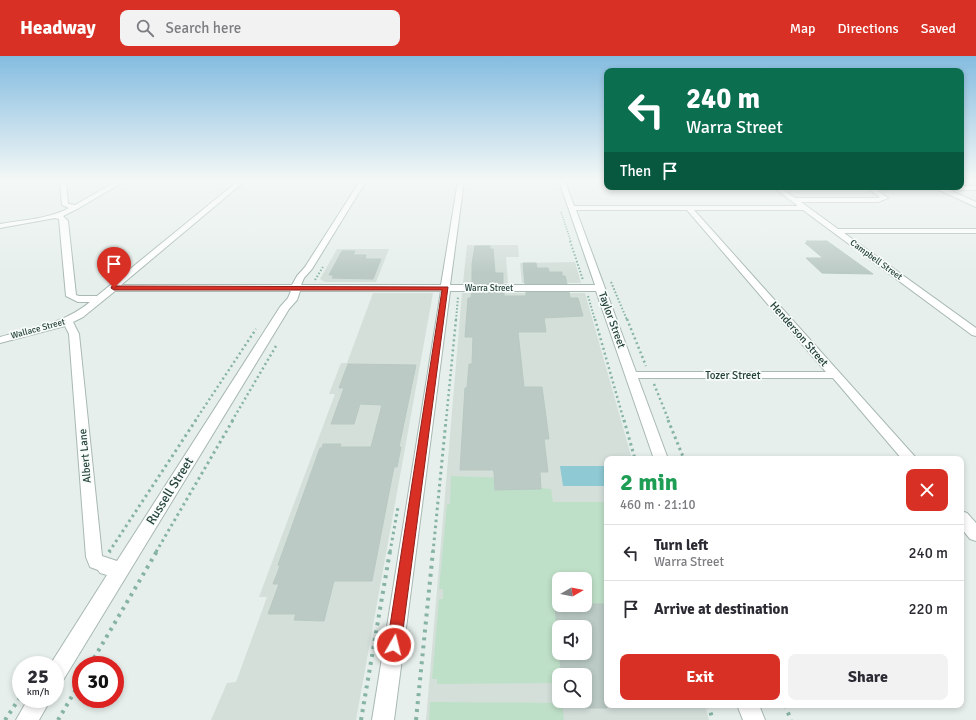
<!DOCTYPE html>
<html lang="en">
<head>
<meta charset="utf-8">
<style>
  body { margin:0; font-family:Signika,sans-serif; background:#f2f2f3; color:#2b2b33; height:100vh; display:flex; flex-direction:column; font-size:15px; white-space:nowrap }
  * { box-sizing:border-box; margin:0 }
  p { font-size:13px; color:#7c7c81 }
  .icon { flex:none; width:22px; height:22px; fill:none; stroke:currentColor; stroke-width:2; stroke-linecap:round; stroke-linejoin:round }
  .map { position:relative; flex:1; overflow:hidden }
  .panel { position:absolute; left:604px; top:400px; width:360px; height:252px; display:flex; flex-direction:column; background:#fff; border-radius:8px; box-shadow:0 2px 6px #0003 }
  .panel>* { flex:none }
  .banner { position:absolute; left:604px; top:12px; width:360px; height:122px; border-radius:8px; box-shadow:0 2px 6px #0003; background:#0b6e4f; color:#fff; overflow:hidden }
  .needle { width:26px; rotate:81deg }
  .tools { position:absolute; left:552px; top:516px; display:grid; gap:8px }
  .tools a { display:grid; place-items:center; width:40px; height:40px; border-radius:8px; background:#fff; box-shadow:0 2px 6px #0003; font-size:20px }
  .speed { position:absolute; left:12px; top:600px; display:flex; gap:8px; font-size:20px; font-weight:700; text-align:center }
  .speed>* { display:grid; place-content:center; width:52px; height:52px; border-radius:50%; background:#fff; box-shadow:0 2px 6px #0003; line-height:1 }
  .speed small { font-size:10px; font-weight:400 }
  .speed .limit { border:6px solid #d22; background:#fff; color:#111 }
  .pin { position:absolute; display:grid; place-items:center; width:34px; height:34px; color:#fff; margin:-41px -17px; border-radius:50% 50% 50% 0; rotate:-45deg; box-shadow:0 0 4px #0007 }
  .pin .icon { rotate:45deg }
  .me { position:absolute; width:44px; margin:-22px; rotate:8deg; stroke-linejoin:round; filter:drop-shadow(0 0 3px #0008) }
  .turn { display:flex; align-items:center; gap:14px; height:84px; padding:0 16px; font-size:18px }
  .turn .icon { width:52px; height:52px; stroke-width:2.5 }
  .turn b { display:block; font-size:28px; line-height:34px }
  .then { display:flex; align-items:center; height:38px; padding:0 16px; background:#0003; gap:8px; font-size:15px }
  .round { display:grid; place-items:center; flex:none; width:42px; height:42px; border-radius:8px; background:#f2f2f3 }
  .head { display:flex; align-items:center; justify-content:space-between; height:68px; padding:0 16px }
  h1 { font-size:24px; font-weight:700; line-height:30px; color:#1e9e55 }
  .action { display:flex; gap:8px; margin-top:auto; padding:8px 16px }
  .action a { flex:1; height:46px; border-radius:8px; background:#d93025; color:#fff; font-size:16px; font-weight:700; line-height:46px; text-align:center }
  .action a+a { background:#f2f2f3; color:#2b2b33 }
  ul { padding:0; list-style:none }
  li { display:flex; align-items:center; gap:12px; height:56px; padding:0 16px; border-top:1px solid #e1e1e2 }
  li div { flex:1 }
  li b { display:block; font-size:15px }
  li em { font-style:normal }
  header { display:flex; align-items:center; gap:24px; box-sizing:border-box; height:56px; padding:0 20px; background:#d93025; color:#fff }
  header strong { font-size:19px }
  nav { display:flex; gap:22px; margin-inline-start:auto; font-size:14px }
  .search { width:280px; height:36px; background:#f2f2f3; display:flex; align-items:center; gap:10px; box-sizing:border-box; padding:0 14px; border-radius:8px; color:#7c7c81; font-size:15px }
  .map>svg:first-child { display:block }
  .built { fill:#d4dfda; fill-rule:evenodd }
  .green { fill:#bfe0c8; fill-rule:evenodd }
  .water { fill:#8ec9d4 }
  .building { fill:#bbcac4; stroke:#b8c9c2 }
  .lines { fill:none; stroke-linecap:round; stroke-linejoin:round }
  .minor-casing { stroke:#a8b8b2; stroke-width:2 }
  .path-far4 { stroke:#86b3a5; stroke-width:1.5; stroke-dasharray:1 1.5; stroke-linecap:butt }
  .path-far3 { stroke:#86b3a5; stroke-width:2; stroke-dasharray:1.5 2; stroke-linecap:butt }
  .path-far2 { stroke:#86b3a5; stroke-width:2.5; stroke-dasharray:2 3; stroke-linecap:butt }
  .path-far1 { stroke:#86b3a5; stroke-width:3; stroke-dasharray:2.5 3.5; stroke-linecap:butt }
  .path { stroke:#86b3a5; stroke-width:4; stroke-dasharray:3 5; stroke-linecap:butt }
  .minor { fill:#fff; fill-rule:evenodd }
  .route { fill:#d93025; stroke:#8d1f18 }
  .labels { text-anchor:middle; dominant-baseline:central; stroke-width:3.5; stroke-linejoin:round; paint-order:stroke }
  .far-street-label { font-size:9px; fill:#24423a; stroke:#f7fbf9 }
  .street-label { font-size:11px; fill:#24423a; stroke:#f7fbf9 }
  .near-street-label { font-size:13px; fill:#24423a; stroke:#f7fbf9 }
</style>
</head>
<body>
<header>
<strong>Headway</strong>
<div class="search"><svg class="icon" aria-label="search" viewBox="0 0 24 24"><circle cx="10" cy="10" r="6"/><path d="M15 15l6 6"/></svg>Search here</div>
<nav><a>Map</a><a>Directions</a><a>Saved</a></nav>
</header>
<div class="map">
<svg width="976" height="664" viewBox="0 0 976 664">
  <rect width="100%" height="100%" fill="#e6efeb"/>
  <!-- built -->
  <path class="built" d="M467,189H518L519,201H506L508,227H463Z
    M337,193H389L376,226H325L320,223Z
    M575,206L581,227H522L520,207Z
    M373,237H433L356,664H211L227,627L236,626L267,541H259L335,338H329L341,307H347Z
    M462,237H585L632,403H607V649H705L709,664H426ZM559,523H585V549H559ZM559,571H585V597H559ZM559,619H585V645H559Z"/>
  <!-- green -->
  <path class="green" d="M451,420L540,423L541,432L551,433L553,446H607V627L585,619H559V627L437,628V623H432L439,543H443V533H439L447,448H450ZM559,523H585V549H559ZM559,571H585V597H559Z
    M430,646L562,647L564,664H429Z"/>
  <!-- water -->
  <path class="water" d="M560,410H607V430H563Z"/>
  <!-- building -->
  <path class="building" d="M806,185H827L873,218L822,217L806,202H823L805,187H808Z
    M475,190H490V193H493L495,217H503V228H472V208Z
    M342,195H355L353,199H366L365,203H381L373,223L332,222L334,219H329Z
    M523,207H536L537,212H548L549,216H562V220H565L567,228H525Z
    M472,236H504V240H526V236H569L570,242H578L583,260L544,262L546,276H518L524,331H542L549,383H544L548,416H540L541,433L495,434L494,416L493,414H460L465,332H467L469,308H472L473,281H465L468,242H471Z
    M348,308L416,309L399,391H401L397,411H394L372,525H334L324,565L294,564L296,558H268L279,528H273L280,510L278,509L320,392H322L323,388H341L340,391H371L382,349L360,348L354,368H331L344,332H339Z
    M585,548H607V652H585V619H562L559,597H585V571H557L555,553H562V549H585Z"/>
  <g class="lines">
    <!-- minor casing -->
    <g class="minor-casing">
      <path id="minor" d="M60,125H66L68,148L75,149L117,125H125L79,152L63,160L68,165L76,239L79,240H97L238,125H245L121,229H292L297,220L305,211L360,125H366L312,213L304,222L301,229H441L458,125H464L450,229H595L559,125H565L574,150H798L773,131H780L795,142H878L880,141L865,131L976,130V134H949L976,146V151L939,134H877L888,142L878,146H801L838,173H976V177H844L976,272V280L972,279L803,154H694L917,403H902L833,322H638L668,403H654L596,235H450L394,664H372L441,235H300L297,244L289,253L62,626L55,629V609H50L107,519L100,517L98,514L90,511L86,501L69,278L65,270L0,287V281C33,272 63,268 90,246H78L66,240L59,163L55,162L0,172V168C23,164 49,163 69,152L62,149ZM576,154H687L826,316H636ZM115,235H291L288,242L280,251L117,505L102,500L79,278L73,266L83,261Z
        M961,455L967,457L976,467V485L970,483L961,472Z
        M28,643H51L39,664H16Z
        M737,649H759L765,664H743Z"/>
    </g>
    <!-- path-far4 -->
    <path class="path-far4" d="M561,156L571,186"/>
    <!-- path-far3 -->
    <path class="path-far3" d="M570,185L583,224
      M315,224L323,211
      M611,226L627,264
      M588,240L595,264
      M456,264L458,241"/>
    <!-- path-far2 -->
    <path class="path-far2" d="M595,263L624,365
      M627,263L646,310
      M654,328L669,365
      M195,365L256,273
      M232,365L276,290
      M446,365L456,263"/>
    <!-- path-far1 -->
    <path class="path-far1" d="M624,364L635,403
      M668,364L684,403
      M109,496L196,364
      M156,496L233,364
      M390,496L398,451
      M433,496L446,364"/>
    <!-- path -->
    <path class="path" d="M109,496L110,495
      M90,609L157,495
      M708,649L713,664
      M785,649L791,664
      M5,664L19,643
      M58,664L81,625
      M361,664L390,495
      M416,664L433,495"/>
    <!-- minor -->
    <use href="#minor" class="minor"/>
  </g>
  <!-- sky -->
  <linearGradient id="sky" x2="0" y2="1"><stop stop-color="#84bce0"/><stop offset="0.57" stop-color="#f4f8f6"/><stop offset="1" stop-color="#f4f8f6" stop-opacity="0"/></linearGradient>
  <rect width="976" height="218" fill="url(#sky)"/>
  <!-- route -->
  <path class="route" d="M112,230L448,231L401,589L399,594L394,596L389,594L387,589L442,234H114L111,232Z"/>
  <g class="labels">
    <!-- far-street labels -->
    <g class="far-street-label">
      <text transform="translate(876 204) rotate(36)">Campbell Street</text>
      <text x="489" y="232">Warra Street</text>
      <text transform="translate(38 273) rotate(-15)">Wallace Street</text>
    </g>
    <!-- street labels -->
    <g class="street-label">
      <text transform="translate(612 264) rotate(70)">Taylor Street</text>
      <text transform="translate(799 278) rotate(49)">Henderson Street</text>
      <text x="733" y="319">Tozer Street</text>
      <text transform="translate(85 400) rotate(-95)">Albert Lane</text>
    </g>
    <!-- near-street labels -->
    <g class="near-street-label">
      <text transform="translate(170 435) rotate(-58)">Russell Street</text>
    </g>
  </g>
</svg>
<div class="tools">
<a><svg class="needle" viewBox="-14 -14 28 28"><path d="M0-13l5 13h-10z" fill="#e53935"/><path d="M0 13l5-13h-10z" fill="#7c7c81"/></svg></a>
<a><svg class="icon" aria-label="sound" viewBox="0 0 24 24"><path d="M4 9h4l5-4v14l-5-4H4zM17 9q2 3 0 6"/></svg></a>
<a><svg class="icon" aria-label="search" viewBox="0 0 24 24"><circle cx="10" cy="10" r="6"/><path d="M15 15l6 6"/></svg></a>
</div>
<div class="speed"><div>25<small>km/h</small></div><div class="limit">30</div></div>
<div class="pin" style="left:114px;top:232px;background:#d93025"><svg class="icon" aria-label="arrive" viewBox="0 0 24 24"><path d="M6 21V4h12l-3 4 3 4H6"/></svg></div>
<svg class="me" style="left:394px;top:589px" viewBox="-20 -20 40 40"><circle r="17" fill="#d93025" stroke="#fff" stroke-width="3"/><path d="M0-11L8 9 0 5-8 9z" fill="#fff"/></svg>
<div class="banner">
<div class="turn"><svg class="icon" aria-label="left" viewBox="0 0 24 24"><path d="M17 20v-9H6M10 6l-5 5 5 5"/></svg><div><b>240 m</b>Warra Street</div></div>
<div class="then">Then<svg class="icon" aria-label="arrive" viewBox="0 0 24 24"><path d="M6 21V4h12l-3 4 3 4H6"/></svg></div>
</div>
<section class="panel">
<div class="head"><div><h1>2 min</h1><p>460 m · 21:10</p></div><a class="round" style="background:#d93025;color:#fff"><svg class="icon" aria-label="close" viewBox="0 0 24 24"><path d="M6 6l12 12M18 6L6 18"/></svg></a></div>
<ul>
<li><svg class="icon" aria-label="left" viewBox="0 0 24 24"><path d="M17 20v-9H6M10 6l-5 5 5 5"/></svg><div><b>Turn left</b><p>Warra Street</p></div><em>240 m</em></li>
<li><svg class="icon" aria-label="arrive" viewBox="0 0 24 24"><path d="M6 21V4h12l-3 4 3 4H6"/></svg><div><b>Arrive at destination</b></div><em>220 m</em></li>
</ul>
<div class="action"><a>Exit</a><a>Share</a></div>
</section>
</div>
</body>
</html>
